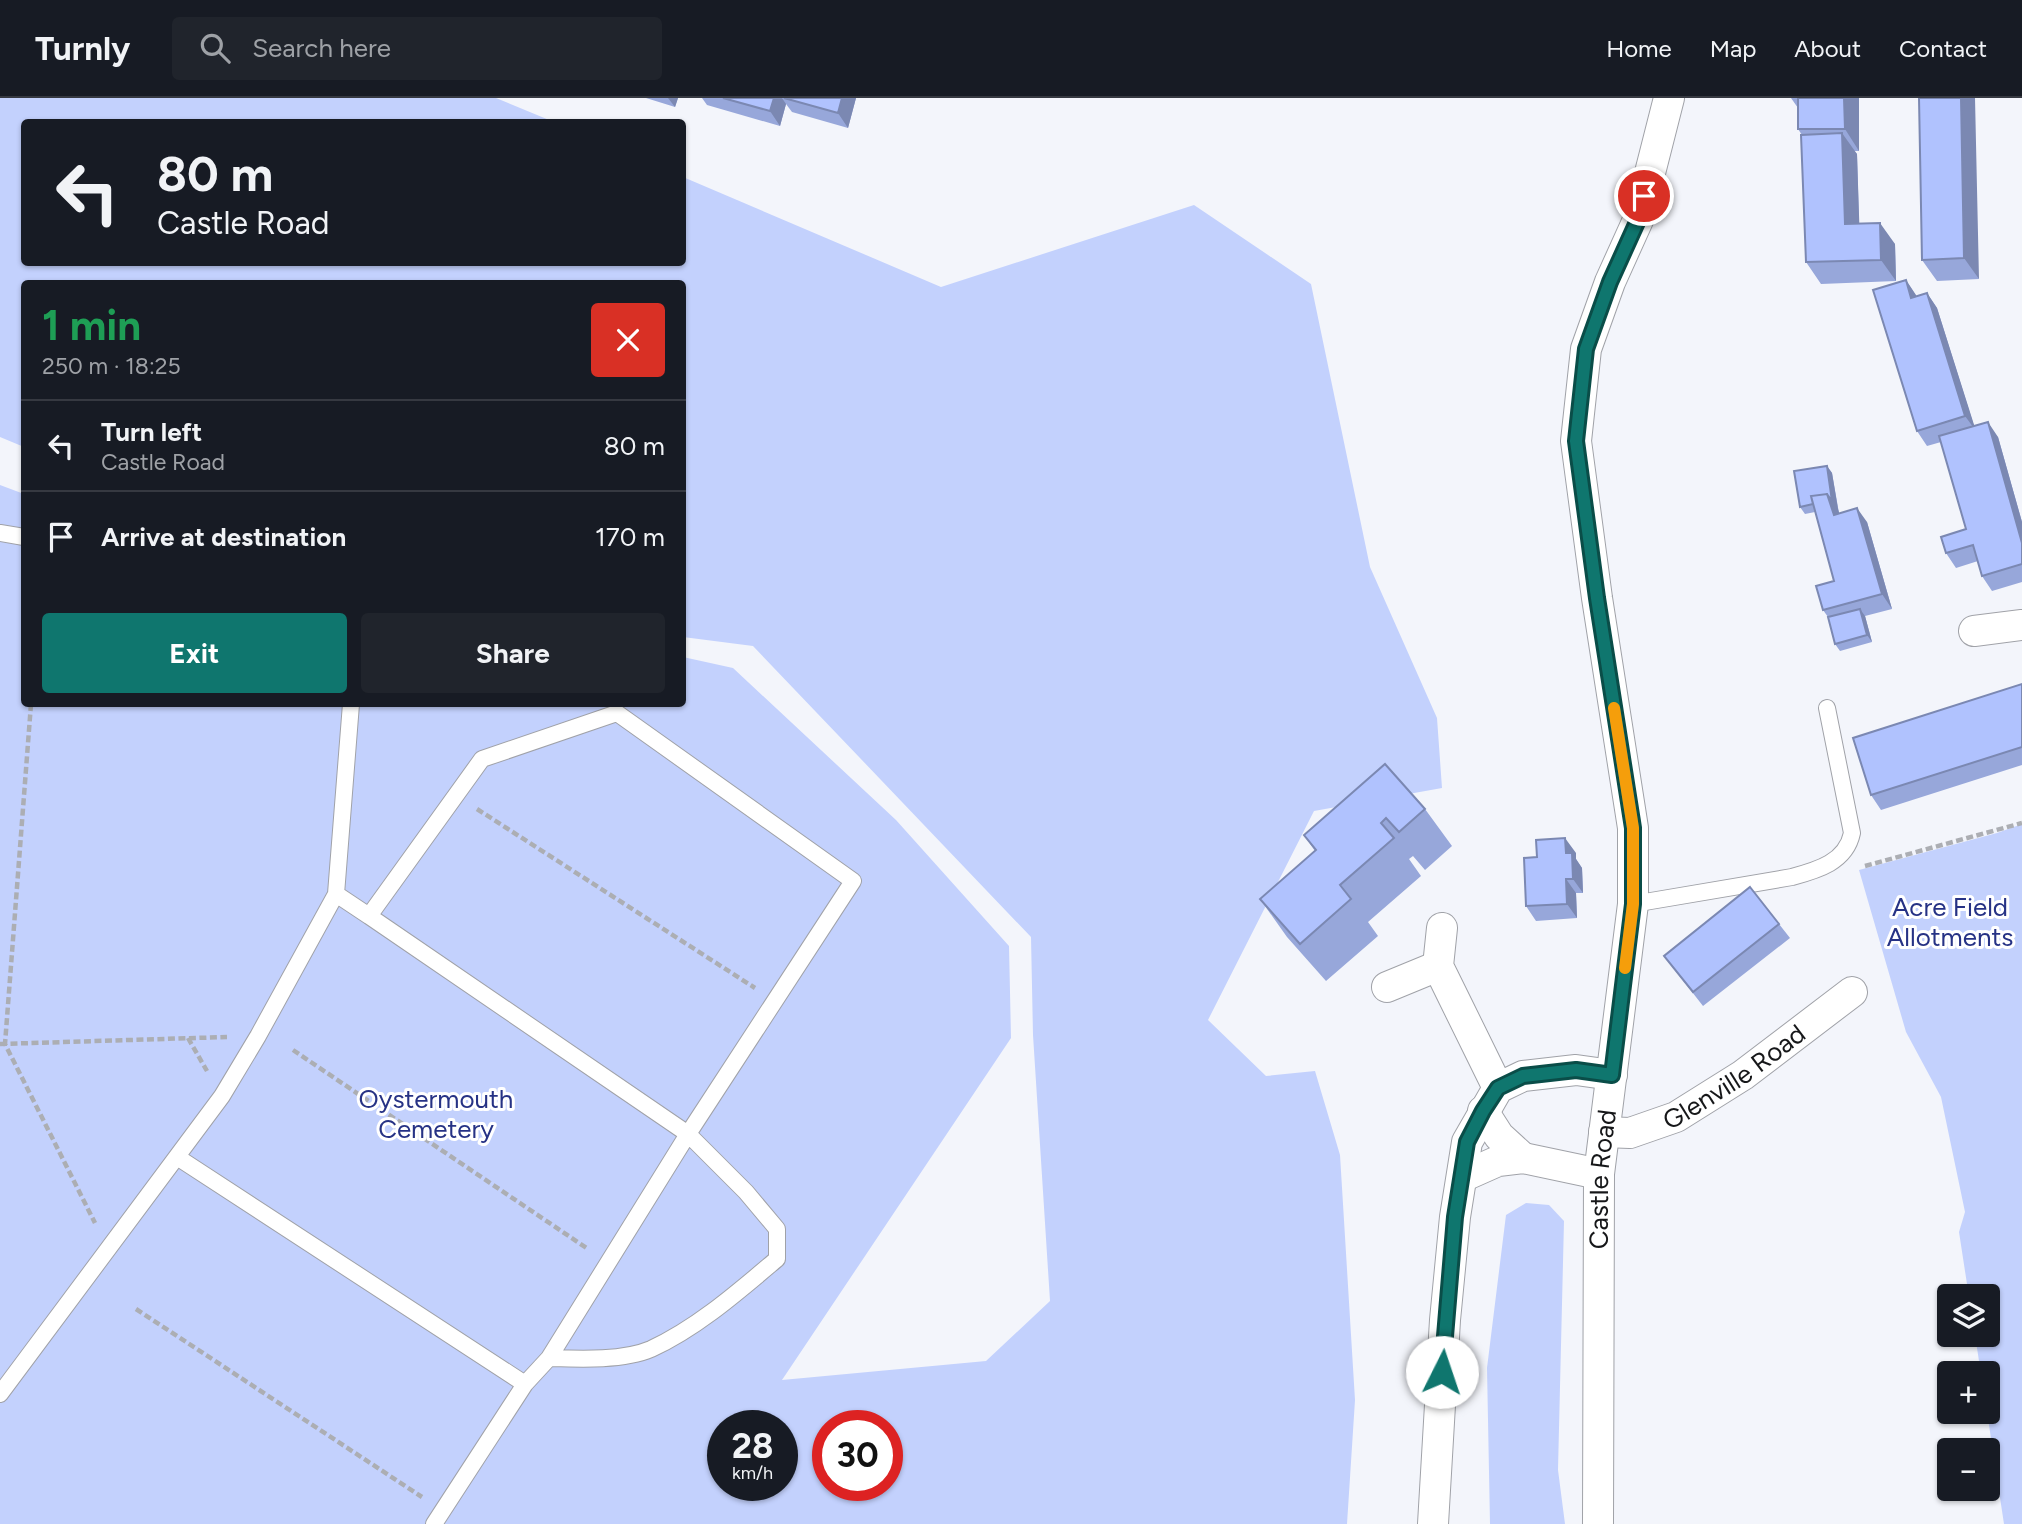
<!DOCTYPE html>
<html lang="en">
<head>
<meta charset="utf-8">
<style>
  body { margin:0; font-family:Figtree,sans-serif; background:#20242c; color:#f1f3f6; height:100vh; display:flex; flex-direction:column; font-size:26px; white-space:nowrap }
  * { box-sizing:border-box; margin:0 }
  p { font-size:23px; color:#9ea1a6 }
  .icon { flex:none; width:38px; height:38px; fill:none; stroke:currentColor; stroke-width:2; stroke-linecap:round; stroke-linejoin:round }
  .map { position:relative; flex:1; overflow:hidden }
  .panel { position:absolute; left:21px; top:182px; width:665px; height:427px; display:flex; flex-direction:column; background:#171b24; border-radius:7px; box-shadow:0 2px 5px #0004 }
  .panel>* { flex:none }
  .guide { position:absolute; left:21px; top:21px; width:665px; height:147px; border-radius:7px; box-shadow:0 2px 5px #0004; background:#171b24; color:#f1f3f6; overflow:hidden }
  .fabs { position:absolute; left:1937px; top:1186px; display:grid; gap:14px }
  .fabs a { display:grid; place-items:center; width:63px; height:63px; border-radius:7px; background:#171b24; box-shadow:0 2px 5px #0004; font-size:35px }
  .speed { position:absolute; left:707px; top:1312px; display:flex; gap:14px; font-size:35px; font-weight:700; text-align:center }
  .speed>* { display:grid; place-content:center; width:91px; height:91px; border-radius:50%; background:#171b24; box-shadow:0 2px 5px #0004; line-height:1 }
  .speed small { font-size:18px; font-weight:400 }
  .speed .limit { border:10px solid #d22; background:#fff; color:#111 }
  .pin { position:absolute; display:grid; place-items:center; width:60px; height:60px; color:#fff; margin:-30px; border:4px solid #fff; border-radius:50%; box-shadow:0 2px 7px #0007 }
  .me { position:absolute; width:77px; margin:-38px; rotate:4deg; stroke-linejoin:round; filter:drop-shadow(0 0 5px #0008) }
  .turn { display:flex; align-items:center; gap:24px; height:147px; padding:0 21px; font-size:32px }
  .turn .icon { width:91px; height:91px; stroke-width:2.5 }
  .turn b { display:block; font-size:49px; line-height:60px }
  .round { display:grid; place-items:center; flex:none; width:74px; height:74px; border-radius:7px; background:#20242c }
  .overview { display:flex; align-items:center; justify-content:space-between; height:119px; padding:0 21px }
  h1 { font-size:42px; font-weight:700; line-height:52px; color:#1e9e55 }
  .button { display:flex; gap:14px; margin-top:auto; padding:14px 21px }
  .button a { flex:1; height:80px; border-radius:7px; background:#0f766e; color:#fff; font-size:28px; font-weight:700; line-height:80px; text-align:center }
  .button a+a { background:#20242c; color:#f1f3f6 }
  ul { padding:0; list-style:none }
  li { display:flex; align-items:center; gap:21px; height:91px; padding:0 21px; border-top:2px solid #363941 }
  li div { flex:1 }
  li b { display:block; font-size:26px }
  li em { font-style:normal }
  header { display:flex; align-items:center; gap:42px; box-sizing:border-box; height:98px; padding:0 35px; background:#171b24; border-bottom:2px solid #363941 }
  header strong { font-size:33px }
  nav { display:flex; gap:38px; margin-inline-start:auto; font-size:24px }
  .search { width:490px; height:63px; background:#20242c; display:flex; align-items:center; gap:18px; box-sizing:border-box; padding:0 24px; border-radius:7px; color:#9ea1a6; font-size:26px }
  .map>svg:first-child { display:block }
  .green { fill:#c3d1fd; fill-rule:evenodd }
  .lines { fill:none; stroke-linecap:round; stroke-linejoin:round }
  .service-casing { stroke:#a0a2a8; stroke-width:18 }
  .minor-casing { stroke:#a0a2a8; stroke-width:32 }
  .path { stroke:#acaeb3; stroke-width:4.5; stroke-dasharray:7 3.5; stroke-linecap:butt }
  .service { stroke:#fff; stroke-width:16 }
  .minor { stroke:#fff; stroke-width:30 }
  .wall { fill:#97a7da }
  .shaded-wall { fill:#7b88b2 }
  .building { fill:#b0c2fe; stroke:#7b88b2; stroke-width:2 }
  .route-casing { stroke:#0a4d48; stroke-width:18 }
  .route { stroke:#0f766e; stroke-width:12 }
  .slow { stroke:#f59e0b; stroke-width:12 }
  .labels { text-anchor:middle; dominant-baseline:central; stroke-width:6; stroke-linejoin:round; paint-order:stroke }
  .park-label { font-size:26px; fill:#263285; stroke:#fff }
  .street-label { font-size:26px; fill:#161719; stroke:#fff }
</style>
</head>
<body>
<header>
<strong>Turnly</strong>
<div class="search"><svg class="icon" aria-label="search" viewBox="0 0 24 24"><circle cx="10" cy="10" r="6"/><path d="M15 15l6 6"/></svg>Search here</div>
<nav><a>Home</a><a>Map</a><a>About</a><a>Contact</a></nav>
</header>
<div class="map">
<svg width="2022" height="1426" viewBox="0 0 2022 1426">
  <rect width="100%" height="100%" fill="#f3f5fb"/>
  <!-- green -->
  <path class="green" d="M0,0H496L554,24H24V164H682L683,79L941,189L1194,107L1311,186L1370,469L1437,620L1442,690L1314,713L1208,922L1266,978L1315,973L1340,1057L1355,1302L1347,1426H0V387L24,396V606H682L683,559L733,570L896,722L1009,848L1011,940L782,1282L986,1263L1050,1203L1033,937L1031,839L753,548L683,539L682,186H24V349L0,339ZM723,1328H782V1388H723ZM828,1328H887V1388H828Z
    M2022,726V1426H2004L1987,1314L1988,1276H1981L1975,1237H1988V1199H1969L1959,1134L1965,1114L1941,999L1906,934L1859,772L1997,735Z
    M1526,1105L1549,1107L1564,1123L1558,1372L1565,1426H1490L1487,1270L1506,1117Z"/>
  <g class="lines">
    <!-- service casing -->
    <g class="service-casing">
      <path id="service" d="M0,435L24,439
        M336,796L369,818
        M1633,806L1792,779C1818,772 1846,764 1852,735L1827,610
        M177,1059L525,1286
        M0,1296L222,998L258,938L336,796L351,606
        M434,1426L525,1286L549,1260L688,1036L853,783L617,615L482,661L369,818L688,1036L746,1094L777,1131V1161C739,1193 697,1230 651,1251C623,1263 579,1261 549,1260"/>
    </g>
    <!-- minor casing -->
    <g class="minor-casing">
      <g id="minor">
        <path d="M1974,533L2022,527"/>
        <path d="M1442,830L1438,868L1498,990"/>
        <path d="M1387,889L1438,868"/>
        <path d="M1483,1013L1499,1038L1523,1060"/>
        <path id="s1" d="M1604,1034L1630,1035L1676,1019L1743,977L1852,894"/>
        <path d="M1462,1079L1498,1063L1523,1060L1599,1076"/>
        <path d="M1433,1426L1445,1222L1455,1119L1467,1044L1498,990L1523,978L1576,972L1612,977"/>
        <path id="s2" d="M1598,1426L1599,1076L1633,806V730L1597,500L1576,343L1586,251L1610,184L1638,122L1669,0"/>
      </g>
    </g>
    <!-- path -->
    <path class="path" d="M31,606L5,946L95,1125
      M477,711L755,890
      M1865,768L2022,725
      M188,940L207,973
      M0,946L227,939
      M293,952L588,1151
      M136,1211L422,1399"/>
    <!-- service -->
    <use href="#service" class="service"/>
    <!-- minor -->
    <use href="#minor" class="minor"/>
  </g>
  <!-- wall -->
  <path class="wall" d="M646,0H678L675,9Z
    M702,0H856L848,30L792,14L786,6L780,28L707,7Z
    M1791,0H1859V53H1854L1857,56L1859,125L1895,146L1896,183L1821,186L1806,164L1802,37L1798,31V10Z
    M1919,0L1979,181L1937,183L1922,162Z
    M1906,182L1916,198L1927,195L1937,210L1974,328L1998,339L2022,424V484L1992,493L1982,478L1978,463L1956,470L1946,455L1966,431L1941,344L1927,348L1917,333Z
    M1827,368L1832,375L1839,415L1867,424L1892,511L1865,518L1872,544L1840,553L1835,546L1828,519L1823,512L1834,483L1815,414L1805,416L1800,409Z
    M2022,586V667L1881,712L1871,697Z
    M1425,711L1452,748L1425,772L1413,758L1409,761L1421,778L1368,824L1378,838L1326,883L1287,839L1260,801L1315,753L1304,737Z
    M1576,755V761L1582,770L1583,795H1576L1577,820L1536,823L1526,808Z
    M1779,826L1790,840L1703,908L1664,858Z"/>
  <!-- shaded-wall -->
  <path class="shaded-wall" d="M668,0H678L675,9Z
    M774,0H782L786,6L780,28L770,13Z
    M842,0H856L848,30L838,15Z
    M1844,0H1859V53L1845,31Z
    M1961,0H1975L1979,181L1964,160Z
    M1842,35L1857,56L1860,147L1845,126Z
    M1880,125L1895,146L1896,183L1881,162Z
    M1906,182L1916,197L1921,214L1911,200Z
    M1927,195L1937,210L1976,333L1965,318Z
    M1988,324L1998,339L2022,424V445Z
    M1827,368L1832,375L1838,411L1844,431L1834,417L1827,396Z
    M1857,410L1867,424L1892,511L1882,496Z
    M1860,511L1865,518L1872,544L1867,537Z
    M1565,740L1576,755V761L1582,770L1583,795L1573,781L1566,755Z
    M1566,781L1576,795L1577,820L1567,806Z"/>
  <!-- building -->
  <path class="building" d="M723,0H774L770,13Z
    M784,0H842L838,15Z
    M1798,0H1844L1845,31H1798Z
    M1919,0H1961L1964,160L1922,162Z
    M1842,35L1845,126L1880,125L1881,162L1806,164L1801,37Z
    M1906,182L1911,200L1927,195L1965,318L1917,333L1873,192Z
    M1988,324L2022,445V466L1982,478L1973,447L1946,455L1941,439L1966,431L1939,338Z
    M1827,368L1832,403L1827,396L1811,398L1813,406L1800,409L1794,373Z
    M1827,396L1834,417L1857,410L1882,496L1823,512L1816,488L1834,483L1811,398Z
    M1860,511L1867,537L1835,546L1828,519Z
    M2022,586V649L1871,697L1853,640Z
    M1385,666L1425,711L1399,734L1386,720L1381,725L1394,740L1340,787L1351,801L1300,846L1260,801L1316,752L1304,737Z
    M1565,740L1566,755H1572L1573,781H1566L1567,806L1526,808L1524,760L1537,759L1536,742Z
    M1750,789L1779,826L1693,894L1664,858Z"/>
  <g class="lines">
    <!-- route casing -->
    <g class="route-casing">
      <path id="route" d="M1442,1274L1455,1119L1467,1044L1483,1013L1498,990L1523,978L1576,972L1612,977L1633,806V730L1597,500L1576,343L1586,251L1610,184L1638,122L1644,98"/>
    </g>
    <!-- route -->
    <use href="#route" class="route"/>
    <!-- slow -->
    <path class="slow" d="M1614,610L1633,730V806L1625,870"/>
  </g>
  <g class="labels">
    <!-- park labels -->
    <g class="park-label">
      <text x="1950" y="809">Acre Field<tspan x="1950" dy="30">Allotments</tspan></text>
      <text x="436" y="1001">Oystermouth<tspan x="436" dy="30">Cemetery</tspan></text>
    </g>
    <!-- street labels -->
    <g class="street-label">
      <text stroke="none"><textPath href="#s1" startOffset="145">Glenville Road</textPath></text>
      <text stroke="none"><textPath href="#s2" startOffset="345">Castle Road</textPath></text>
    </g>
  </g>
</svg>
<div class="fabs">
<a><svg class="icon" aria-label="layers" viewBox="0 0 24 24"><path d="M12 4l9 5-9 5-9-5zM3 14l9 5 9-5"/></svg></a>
<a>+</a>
<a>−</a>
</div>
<div class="speed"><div>28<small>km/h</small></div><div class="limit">30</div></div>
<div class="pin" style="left:1644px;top:98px;background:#d93025"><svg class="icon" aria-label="arrive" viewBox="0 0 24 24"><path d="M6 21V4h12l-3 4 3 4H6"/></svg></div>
<svg class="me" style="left:1442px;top:1274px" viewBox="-20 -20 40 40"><circle r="19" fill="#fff"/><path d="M0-13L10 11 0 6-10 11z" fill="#0f766e"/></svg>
<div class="guide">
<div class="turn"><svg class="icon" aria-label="left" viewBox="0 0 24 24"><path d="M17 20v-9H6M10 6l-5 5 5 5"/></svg><div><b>80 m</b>Castle Road</div></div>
</div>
<section class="panel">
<div class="overview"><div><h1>1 min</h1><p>250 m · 18:25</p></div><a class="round" style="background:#d93025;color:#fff"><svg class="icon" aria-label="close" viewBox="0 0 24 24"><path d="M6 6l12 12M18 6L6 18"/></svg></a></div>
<ul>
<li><svg class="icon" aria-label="left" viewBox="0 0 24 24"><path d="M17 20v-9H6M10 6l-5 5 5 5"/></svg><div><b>Turn left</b><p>Castle Road</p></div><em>80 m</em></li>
<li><svg class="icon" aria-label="arrive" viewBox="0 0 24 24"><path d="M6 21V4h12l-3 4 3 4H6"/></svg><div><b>Arrive at destination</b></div><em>170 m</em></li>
</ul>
<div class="button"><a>Exit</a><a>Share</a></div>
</section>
</div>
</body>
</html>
